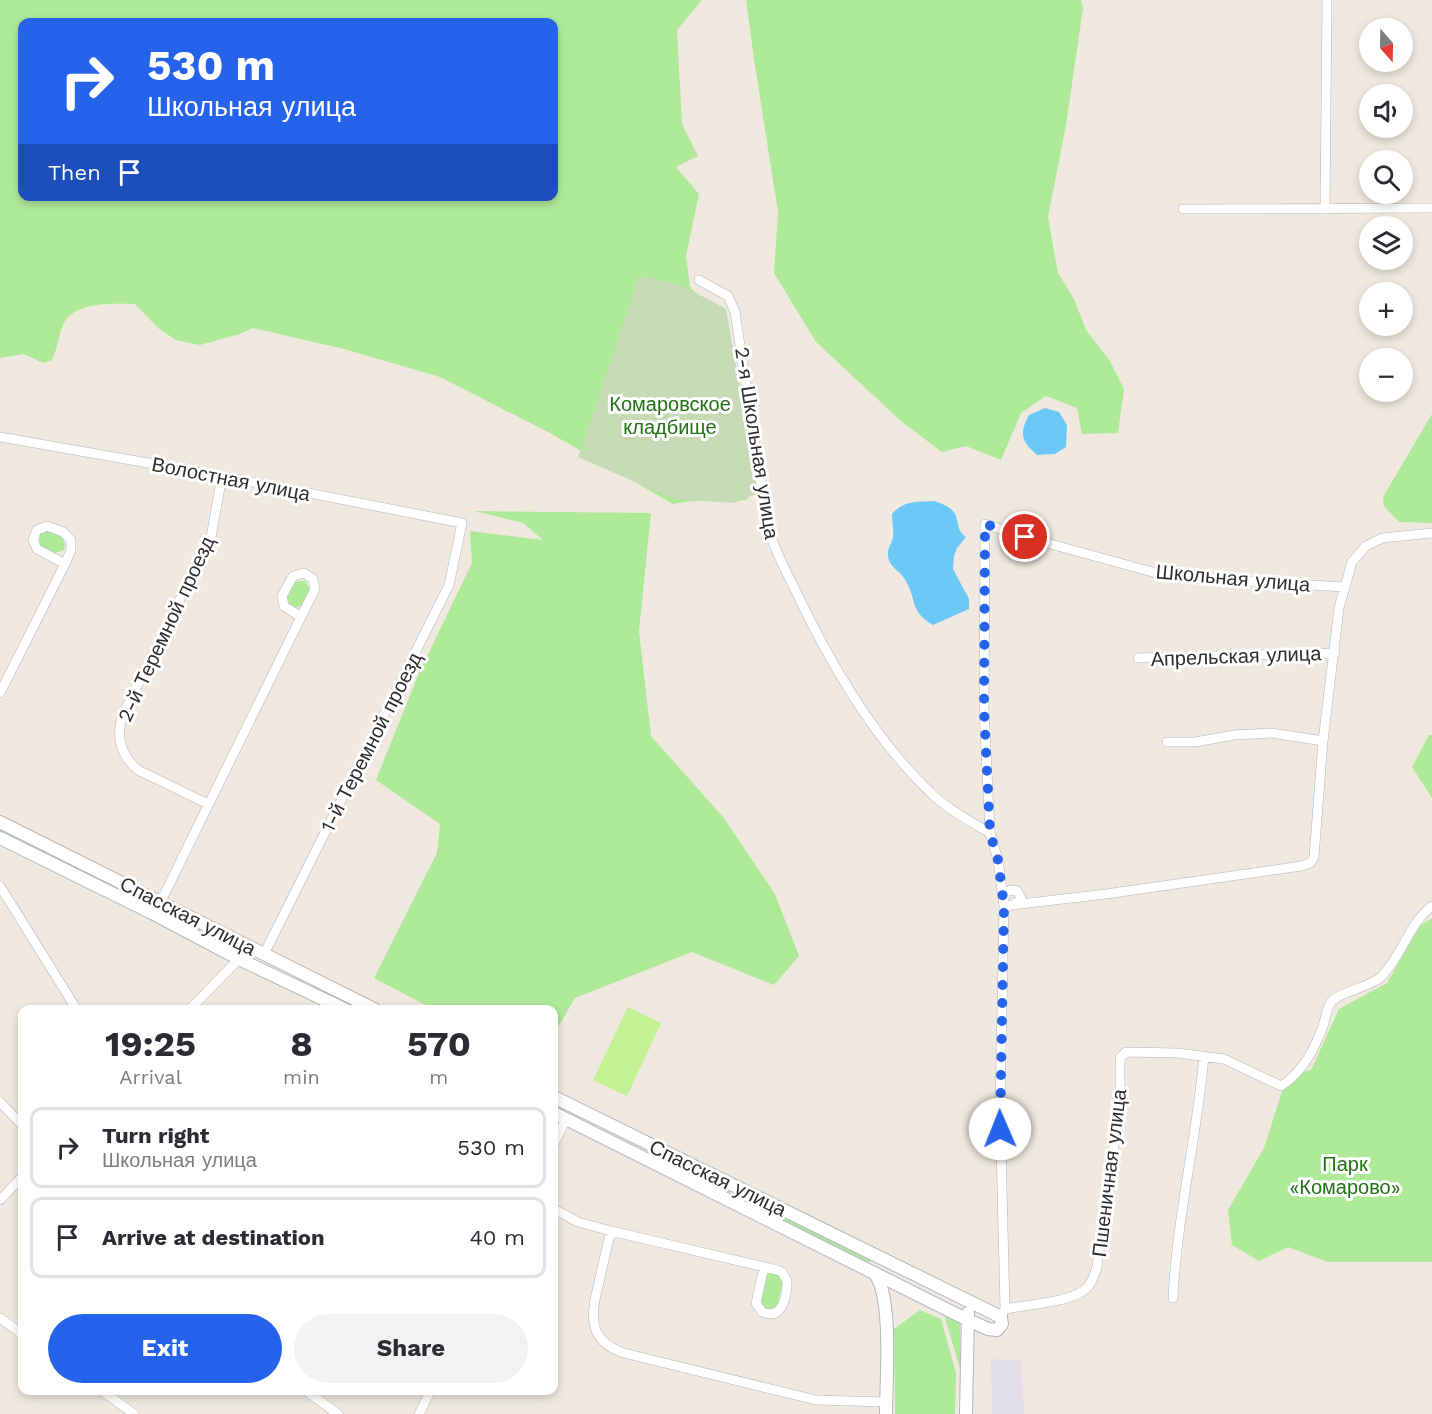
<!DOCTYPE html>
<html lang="en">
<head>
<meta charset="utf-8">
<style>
  body { margin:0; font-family:"Work Sans",sans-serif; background:#f2f2f3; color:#2b2b33; height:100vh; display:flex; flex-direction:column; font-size:22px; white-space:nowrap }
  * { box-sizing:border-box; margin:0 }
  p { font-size:20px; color:#7c7c81 }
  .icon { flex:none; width:33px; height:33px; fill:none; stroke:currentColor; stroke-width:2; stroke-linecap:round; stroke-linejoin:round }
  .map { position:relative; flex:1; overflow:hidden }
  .side { position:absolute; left:18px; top:1005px; width:540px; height:390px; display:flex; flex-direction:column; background:#fff; border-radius:12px; box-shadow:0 3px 9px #0003 }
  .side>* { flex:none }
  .hud { position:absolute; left:18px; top:18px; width:540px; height:183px; border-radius:12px; box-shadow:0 3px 9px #0003; background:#2563eb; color:#fff; overflow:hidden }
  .needle { width:39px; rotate:160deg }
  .tools { position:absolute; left:1359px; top:18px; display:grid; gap:12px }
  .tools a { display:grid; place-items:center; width:54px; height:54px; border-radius:50%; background:#fff; box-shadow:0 3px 9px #0003; font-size:30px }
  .pin { position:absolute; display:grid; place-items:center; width:51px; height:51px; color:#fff; margin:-26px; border:3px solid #fff; border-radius:50%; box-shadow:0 2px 6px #0007 }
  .me { position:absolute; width:66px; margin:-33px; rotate:359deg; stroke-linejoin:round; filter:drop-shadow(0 0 4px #0008) }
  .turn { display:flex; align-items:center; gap:21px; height:126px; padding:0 30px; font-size:27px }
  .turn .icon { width:78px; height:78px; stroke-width:2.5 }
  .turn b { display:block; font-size:42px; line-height:51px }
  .then { display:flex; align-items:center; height:57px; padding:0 30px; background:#0003; gap:12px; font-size:22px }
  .eta { display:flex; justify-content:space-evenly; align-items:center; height:102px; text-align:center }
  .eta b { font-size:36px; font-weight:700; line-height:42px }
  .cta { display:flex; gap:12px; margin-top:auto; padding:12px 30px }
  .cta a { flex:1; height:69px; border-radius:36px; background:#2563eb; color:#fff; font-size:24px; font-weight:700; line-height:69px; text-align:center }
  .cta a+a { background:#f2f2f3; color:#2b2b33 }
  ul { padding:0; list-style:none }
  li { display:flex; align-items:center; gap:18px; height:81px; margin:0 12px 9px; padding:0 18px; border:3px solid #e1e1e2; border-radius:12px }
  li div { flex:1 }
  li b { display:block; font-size:22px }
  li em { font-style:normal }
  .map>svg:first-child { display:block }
  .industrial { fill:#e2dfe8 }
  .green { fill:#aee998; fill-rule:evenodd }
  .cemetery { fill:#c5dab5 }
  .pitch { fill:#c3f194 }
  .water { fill:#6cc9f7 }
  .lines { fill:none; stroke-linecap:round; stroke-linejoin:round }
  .minor-casing { stroke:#b3b4c1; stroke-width:10 }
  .tertiary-casing { stroke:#b3b4c1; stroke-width:14 }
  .minor { stroke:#fff; stroke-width:9 }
  .tertiary { stroke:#fff; stroke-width:12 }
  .route { stroke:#2563eb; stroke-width:10; stroke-dasharray:0 18 }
  .labels { text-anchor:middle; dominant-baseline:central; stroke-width:6; stroke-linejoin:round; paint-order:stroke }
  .park-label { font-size:20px; fill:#237116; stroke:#fff }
  .street-label { font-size:20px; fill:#2d2d2d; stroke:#fff }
</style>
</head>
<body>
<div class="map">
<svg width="1432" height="1414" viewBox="0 0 1432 1414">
  <rect width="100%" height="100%" fill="#efe9df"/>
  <!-- industrial -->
  <path class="industrial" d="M991,1359L1021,1361L1024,1414H992Z"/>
  <!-- green -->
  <path class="green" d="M0,0H702L677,30L682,124L698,156L676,167L699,194L686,256L690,287L713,311L751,492L747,500C721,502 698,498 673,504L550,433L440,377L344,349L253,328L240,334L200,345L176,340L158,328L135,304C113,304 76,301 64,323C58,335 58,348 52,360L43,363L24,354L0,358ZM22,22H554V196H22Z
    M746,0H1081L1083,8L1066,125L1048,217L1058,273L1074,299L1086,330L1110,361L1124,389L1118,433L1082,434L1077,408L1046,396L1021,413L1001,460L966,446L942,452L902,422L816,342L774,273L778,212L754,59Z
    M1432,414V523L1399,522L1384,506L1383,497Z
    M474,511L651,513L639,631L651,736L723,817L775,894L799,956L774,985L692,952L575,998L554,1034V1010L433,1009L374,978L437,853L440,824L376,780L419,673L472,563L470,531L543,540L523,523Z
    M47,530L62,537L65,544L64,550L55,553L40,545L39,535Z
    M300,581H305L310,590L302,605L295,608L290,606L287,597L295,582Z
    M1429,735H1432V798L1412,767Z
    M0,827L208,929L206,933L0,833Z
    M1432,918V1262H1328L1288,1247L1259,1261L1232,1245L1228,1210L1264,1148L1287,1076L1311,1070L1339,1009L1387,983L1420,926Z
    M676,1164L870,1258V1262H867L676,1167Z
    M770,1272H777L783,1280L777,1309L766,1311L761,1302L765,1277Z
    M920,1310L941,1319L956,1373L955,1414H895L894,1329Z
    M944,1314L958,1321L960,1325V1369Z"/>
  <!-- cemetery -->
  <path class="cemetery" d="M639,275L683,286L726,309L758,493L734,503L674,499L578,457Z"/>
  <!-- pitch -->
  <path class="pitch" d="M628,1007L661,1023L627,1096L593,1080Z"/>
  <!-- water -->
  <path class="water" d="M1045,408L1059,412L1067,425L1066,447L1055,454L1037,455C1021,441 1019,434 1029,415Z
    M934,501C969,512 949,524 966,537L957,548L954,556L953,569L969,599V609L933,625C908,610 918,599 904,578C899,570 889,567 888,556C887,549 891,545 893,538C894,531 892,521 892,514C903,500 918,502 934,501Z"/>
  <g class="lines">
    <!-- minor casing -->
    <g class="minor-casing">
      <path id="minor" d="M1183,209L1432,208
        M1325,209L1327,0
        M699,280L728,296L735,312L767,525C775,552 788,575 800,600C833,668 875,740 930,792C947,809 970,821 990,833
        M0,437L222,476L462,523L449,585L264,954
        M1138,658L1335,653
        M0,693L65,564L71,550V540L63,532L47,526L37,530L33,540L37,549L65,564
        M1167,742H1195L1234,735L1272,733L1323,741
        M208,804L138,770C120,755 115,734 124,712L211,537L222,476
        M0,886L77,1010
        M1004,899L1005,892L1011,890L1017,891L1021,898L1014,904
        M161,901L301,617L284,606L282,596L293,576L304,573L313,579L315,589L301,617
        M1004,906L1106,894L1302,866L1310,863L1314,857L1323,741L1339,608L1352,562L1366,546L1382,538L1432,533
        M189,1010L239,959
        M0,1102L22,1125
        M554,1144L566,1119
        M0,1200L22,1177
        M554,1209L578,1222L611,1231L777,1270L782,1272L787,1281C787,1297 782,1321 762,1312L756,1303L764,1267
        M611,1231C607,1247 603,1262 600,1278C592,1310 584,1340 624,1353L816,1400L886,1402
        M1173,1298C1177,1216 1197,1137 1204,1056
        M1005,1309C1025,1305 1068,1302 1083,1291C1091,1286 1094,1276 1097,1267L1109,1172L1120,1113V1058L1126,1052L1177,1053L1224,1059L1281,1086C1300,1074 1313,1052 1321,1031C1326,1021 1325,1010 1332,1001C1340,992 1370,987 1381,977C1402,956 1409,923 1432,906
        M1001,1317L1005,1309L1000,1106L1004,906L998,860L990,833L984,709L985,524L1025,537L1167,576L1344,587
        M0,1318L22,1334
        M101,1390L134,1414
        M305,1390L338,1414
        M419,1414L431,1390"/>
    </g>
    <!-- tertiary casing -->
    <g class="tertiary-casing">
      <path id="tertiary" d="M0,822L376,1010
        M0,838L150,912L239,959L346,1010
        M554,1097L1001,1317L1002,1324L997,1330L988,1329L968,1320L554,1113
        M875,1274C893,1298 886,1381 886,1414
        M966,1414L968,1313"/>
    </g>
    <!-- minor -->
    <use href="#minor" class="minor"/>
    <!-- tertiary -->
    <use href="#tertiary" class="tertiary"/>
  </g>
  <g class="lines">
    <!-- route -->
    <path class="route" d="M1000,1129L1004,906L998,860L990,833L984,709L985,524L1025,537"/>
  </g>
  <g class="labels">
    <!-- park labels -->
    <g class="park-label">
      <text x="670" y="404">Комаровское<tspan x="670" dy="23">кладбище</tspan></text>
      <text x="1345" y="1164">Парк<tspan x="1345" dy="23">«Комарово»</tspan></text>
    </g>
    <!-- street labels -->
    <g class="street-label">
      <text transform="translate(757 443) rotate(81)">2-я Школьная улица</text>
      <text transform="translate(231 479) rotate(11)">Волостная улица</text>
      <text transform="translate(1233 578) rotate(5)">Школьная улица</text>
      <text transform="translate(166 629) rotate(-65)">2-й Теремной проезд</text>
      <text transform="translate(1236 656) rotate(-2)">Апрельская улица</text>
      <text transform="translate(371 742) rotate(-63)">1-й Теремной проезд</text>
      <text transform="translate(188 916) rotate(27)">Спасская улица</text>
      <text transform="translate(1109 1173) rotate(-83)">Пшеничная улица</text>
      <text transform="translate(718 1178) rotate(26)">Спасская улица</text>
    </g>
  </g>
</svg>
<div class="tools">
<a><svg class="needle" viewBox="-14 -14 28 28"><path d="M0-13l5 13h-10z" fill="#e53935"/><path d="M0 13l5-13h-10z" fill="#7c7c81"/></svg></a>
<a><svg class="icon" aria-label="sound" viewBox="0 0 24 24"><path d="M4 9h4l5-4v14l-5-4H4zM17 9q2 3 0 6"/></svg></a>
<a><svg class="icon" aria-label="search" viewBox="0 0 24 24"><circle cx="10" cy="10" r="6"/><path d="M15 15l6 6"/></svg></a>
<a><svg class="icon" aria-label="layers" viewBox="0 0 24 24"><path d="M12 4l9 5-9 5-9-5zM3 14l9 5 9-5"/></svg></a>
<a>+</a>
<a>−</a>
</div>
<div class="pin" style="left:1025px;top:537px;background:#d93025"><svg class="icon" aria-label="arrive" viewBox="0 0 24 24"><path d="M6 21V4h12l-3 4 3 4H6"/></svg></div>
<svg class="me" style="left:1000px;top:1129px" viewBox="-20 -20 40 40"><circle r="19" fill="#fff"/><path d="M0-13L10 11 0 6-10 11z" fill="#2563eb"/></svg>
<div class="hud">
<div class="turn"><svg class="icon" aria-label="right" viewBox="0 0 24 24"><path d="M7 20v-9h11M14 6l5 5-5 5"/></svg><div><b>530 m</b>Школьная улица</div></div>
<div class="then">Then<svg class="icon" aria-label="arrive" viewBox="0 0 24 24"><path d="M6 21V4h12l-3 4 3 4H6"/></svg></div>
</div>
<section class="side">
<div class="eta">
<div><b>19:25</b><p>Arrival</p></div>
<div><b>8</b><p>min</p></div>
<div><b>570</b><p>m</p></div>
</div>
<ul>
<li><svg class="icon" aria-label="right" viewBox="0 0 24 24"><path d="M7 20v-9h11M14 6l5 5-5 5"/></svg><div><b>Turn right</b><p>Школьная улица</p></div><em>530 m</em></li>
<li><svg class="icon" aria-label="arrive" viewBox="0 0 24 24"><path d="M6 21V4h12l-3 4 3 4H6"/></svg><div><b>Arrive at destination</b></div><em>40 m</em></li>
</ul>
<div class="cta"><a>Exit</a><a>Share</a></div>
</section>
</div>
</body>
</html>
